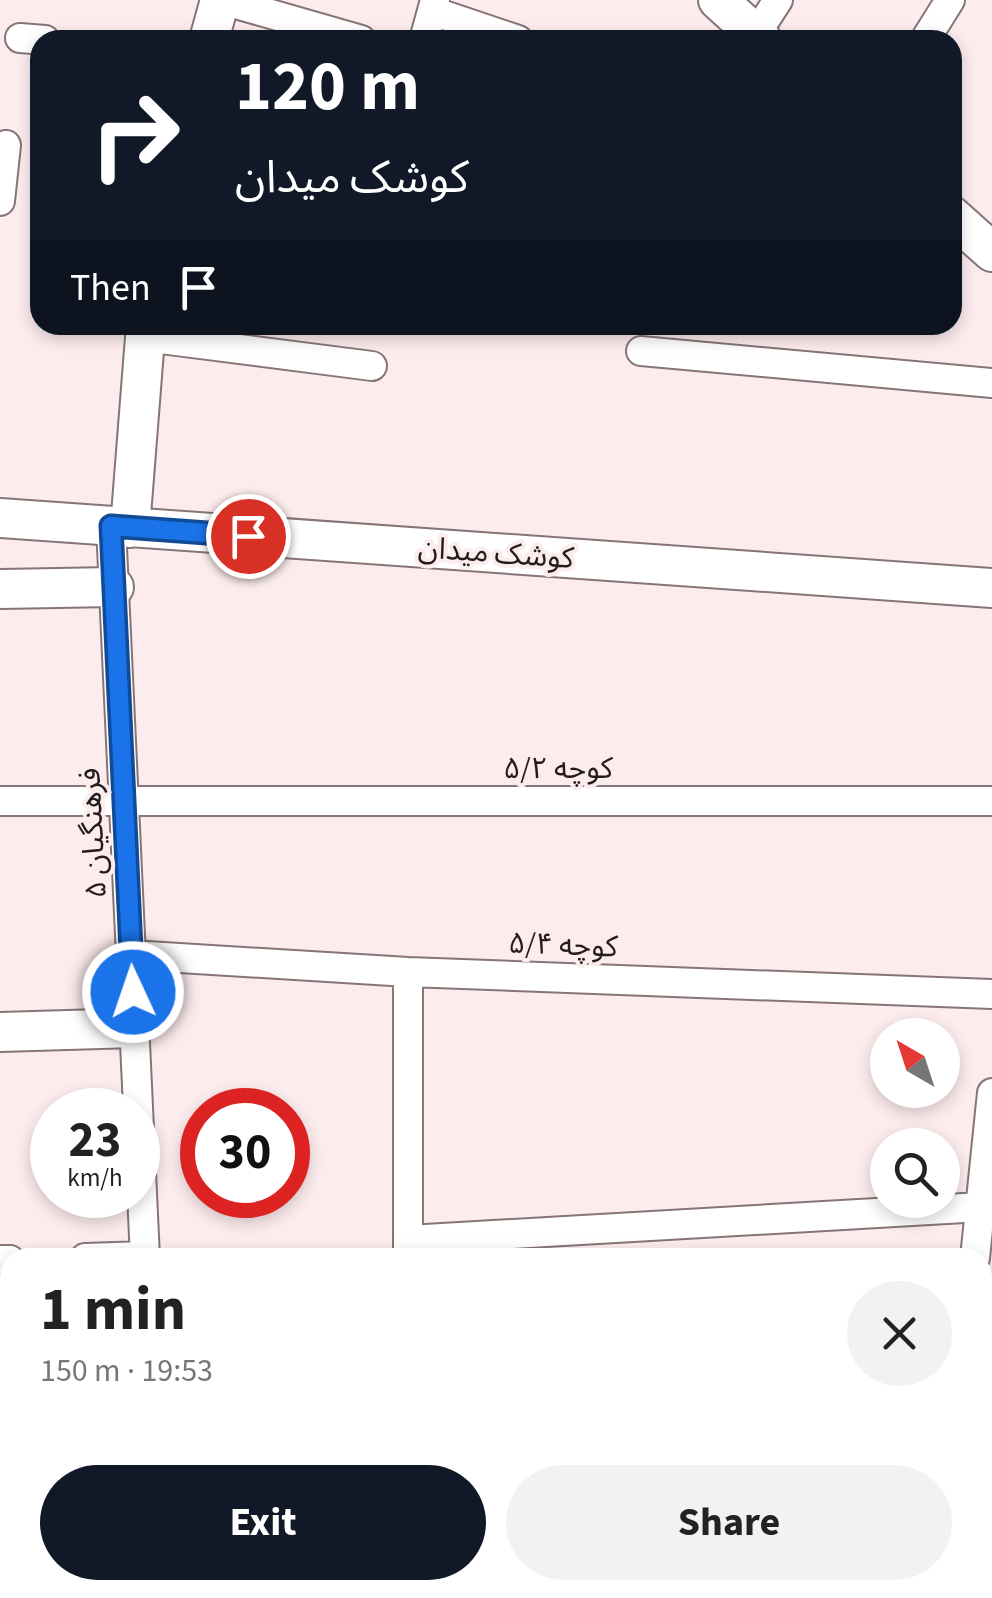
<!DOCTYPE html>
<html lang="en">
<head>
<meta charset="utf-8">
<style>
  body { margin:0; font-family:"Source Sans 3","Noto Sans Arabic",sans-serif; background:#f2f2f2; color:#222; height:100vh; display:flex; flex-direction:column; font-size:38px; white-space:nowrap }
  * { box-sizing:border-box; margin:0 }
  p { font-size:32px; color:#767676 }
  .icon { flex:none; width:55px; height:55px; fill:none; stroke:currentColor; stroke-width:2; stroke-linecap:round; stroke-linejoin:round }
  .map { position:relative; flex:1; overflow:hidden }
  .side { position:absolute; left:0px; top:1248px; width:992px; height:352px; display:flex; flex-direction:column; background:#fff; border-radius:30px 30px 0 0; box-shadow:0 5px 15px #0003 }
  .side>* { flex:none }
  .top-card { position:absolute; left:30px; top:30px; width:932px; height:305px; border-radius:30px; box-shadow:0 5px 15px #0003; background:#111827; color:#fff; overflow:hidden }
  .needle { width:65px; rotate:321deg }
  .fabs { position:absolute; left:870px; top:1018px; display:grid; gap:20px }
  .fabs a { display:grid; place-items:center; width:90px; height:90px; border-radius:50%; background:#fff; box-shadow:0 5px 15px #0003; font-size:50px }
  .speed { position:absolute; left:30px; top:1088px; display:flex; gap:20px; font-size:50px; font-weight:700; text-align:center }
  .speed>* { display:grid; place-content:center; width:130px; height:130px; border-radius:50%; background:#fff; box-shadow:0 5px 15px #0003; line-height:1 }
  .speed small { font-size:25px; font-weight:400 }
  .speed .limit { border:15px solid #d22; background:#fff; color:#111 }
  .pin { position:absolute; display:grid; place-items:center; width:85px; height:85px; color:#fff; margin:-42px; border:5px solid #fff; border-radius:50%; box-shadow:0 2px 10px #0007 }
  .me { position:absolute; width:110px; margin:-55px; rotate:357deg; stroke-linejoin:round; filter:drop-shadow(0 0 8px #0008) }
  .turn { display:flex; align-items:center; gap:35px; height:210px; padding:0 40px; font-size:45px }
  .turn .icon { width:130px; height:130px; stroke-width:2.5 }
  .turn b { display:block; font-size:70px; line-height:85px }
  .then { display:flex; align-items:center; height:95px; padding:0 40px; background:#0003; gap:20px; font-size:38px }
  .round { display:grid; place-items:center; flex:none; width:105px; height:105px; border-radius:52px; background:#f2f2f2 }
  .headline { display:flex; align-items:center; justify-content:space-between; height:170px; padding:0 40px }
  h1 { font-size:60px; font-weight:700; line-height:75px }
  .action { display:flex; gap:20px; margin-top:auto; padding:20px 40px }
  .action a { flex:1; height:115px; border-radius:60px; background:#111827; color:#fff; font-size:40px; font-weight:700; line-height:115px; text-align:center }
  .action a+a { background:#f2f2f2; color:#222 }
  .map>svg:first-child { display:block }
  .lines { fill:none; stroke-linecap:round; stroke-linejoin:round }
  .street-casing { stroke:#877576; stroke-width:32 }
  .secondary-casing { stroke:#877576; stroke-width:42 }
  .street { stroke:#fff; stroke-width:28 }
  .secondary { stroke:#fff; stroke-width:38 }
  .route-casing { stroke:#114b97; stroke-width:25 }
  .route { stroke:#1a73e8; stroke-width:18 }
  .labels { text-anchor:middle; dominant-baseline:central; stroke-width:8; stroke-linejoin:round; paint-order:stroke }
  .street-label { font-size:30px; fill:#231b1c; stroke:#fdeced }
</style>
</head>
<body>
<div class="map">
<svg width="992" height="1598" viewBox="0 0 992 1598">
  <rect width="100%" height="100%" fill="#fdeced"/>
  <g class="lines">
    <!-- street casing -->
    <g class="street-casing">
      <path id="street" d="M222,0L361,40
        M432,11L518,40
        M756,34L778,0
        M20,38L45,40
        M424,40L435,0
        M925,40L950,0
        M0,201L6,145
        M145,337L372,366
        M641,351L992,383
        M111,526L145,1258
        M0,801H992
        M131,955L408,972L992,994
        M408,972V1256
        M408,1240L981,1207
        M85,1258L145,1256
        M975,1258L992,1093
        M0,1260H10
        M0,1454L10,1453
        M159,1590V1598
        M816,1590V1598
        M943,1598V1590"/>
    </g>
    <!-- secondary casing -->
    <g class="secondary-casing">
      <path id="secondary" d="M718,0L762,40
        M209,40L220,0
        M952,216L992,252
        M0,518L992,588
        M130,528L146,325
        M0,589L114,587
        M0,1032L134,1028"/>
    </g>
    <!-- street -->
    <use href="#street" class="street"/>
    <!-- secondary -->
    <use href="#secondary" class="secondary"/>
  </g>
  <g class="lines">
    <!-- route casing -->
    <g class="route-casing">
      <path id="route" d="M133,992L111,526L248,536"/>
    </g>
    <!-- route -->
    <use href="#route" class="route"/>
  </g>
  <g class="labels">
    <!-- street labels -->
    <g class="street-label">
      <text transform="translate(496 553) rotate(4)">کوشک میدان</text>
      <text x="558" y="768">کوچه ۵/۲</text>
      <text transform="translate(93 833) rotate(-93)">فرهنگیان ۵</text>
      <text transform="translate(563 945) rotate(2)">کوچه ۵/۴</text>
    </g>
  </g>
</svg>
<div class="fabs">
<a><svg class="needle" viewBox="-14 -14 28 28"><path d="M0-13l5 13h-10z" fill="#e53935"/><path d="M0 13l5-13h-10z" fill="#767676"/></svg></a>
<a><svg class="icon" aria-label="search" viewBox="0 0 24 24"><circle cx="10" cy="10" r="6"/><path d="M15 15l6 6"/></svg></a>
</div>
<div class="speed"><div>23<small>km/h</small></div><div class="limit">30</div></div>
<div class="pin" style="left:248px;top:536px;background:#d93025"><svg class="icon" aria-label="arrive" viewBox="0 0 24 24"><path d="M6 21V4h12l-3 4 3 4H6"/></svg></div>
<svg class="me" style="left:133px;top:992px" viewBox="-20 -20 40 40"><circle r="17" fill="#1a73e8" stroke="#fff" stroke-width="3"/><path d="M0-11L8 9 0 5-8 9z" fill="#fff"/></svg>
<div class="top-card">
<div class="turn"><svg class="icon" aria-label="right" viewBox="0 0 24 24"><path d="M7 20v-9h11M14 6l5 5-5 5"/></svg><div><b>120 m</b>کوشک میدان</div></div>
<div class="then">Then<svg class="icon" aria-label="arrive" viewBox="0 0 24 24"><path d="M6 21V4h12l-3 4 3 4H6"/></svg></div>
</div>
<section class="side">
<div class="headline"><div><h1>1 min</h1><p>150 m · 19:53</p></div><a class="round"><svg class="icon" aria-label="close" viewBox="0 0 24 24"><path d="M6 6l12 12M18 6L6 18"/></svg></a></div>
<div class="action"><a>Exit</a><a>Share</a></div>
</section>
</div>
</body>
</html>
